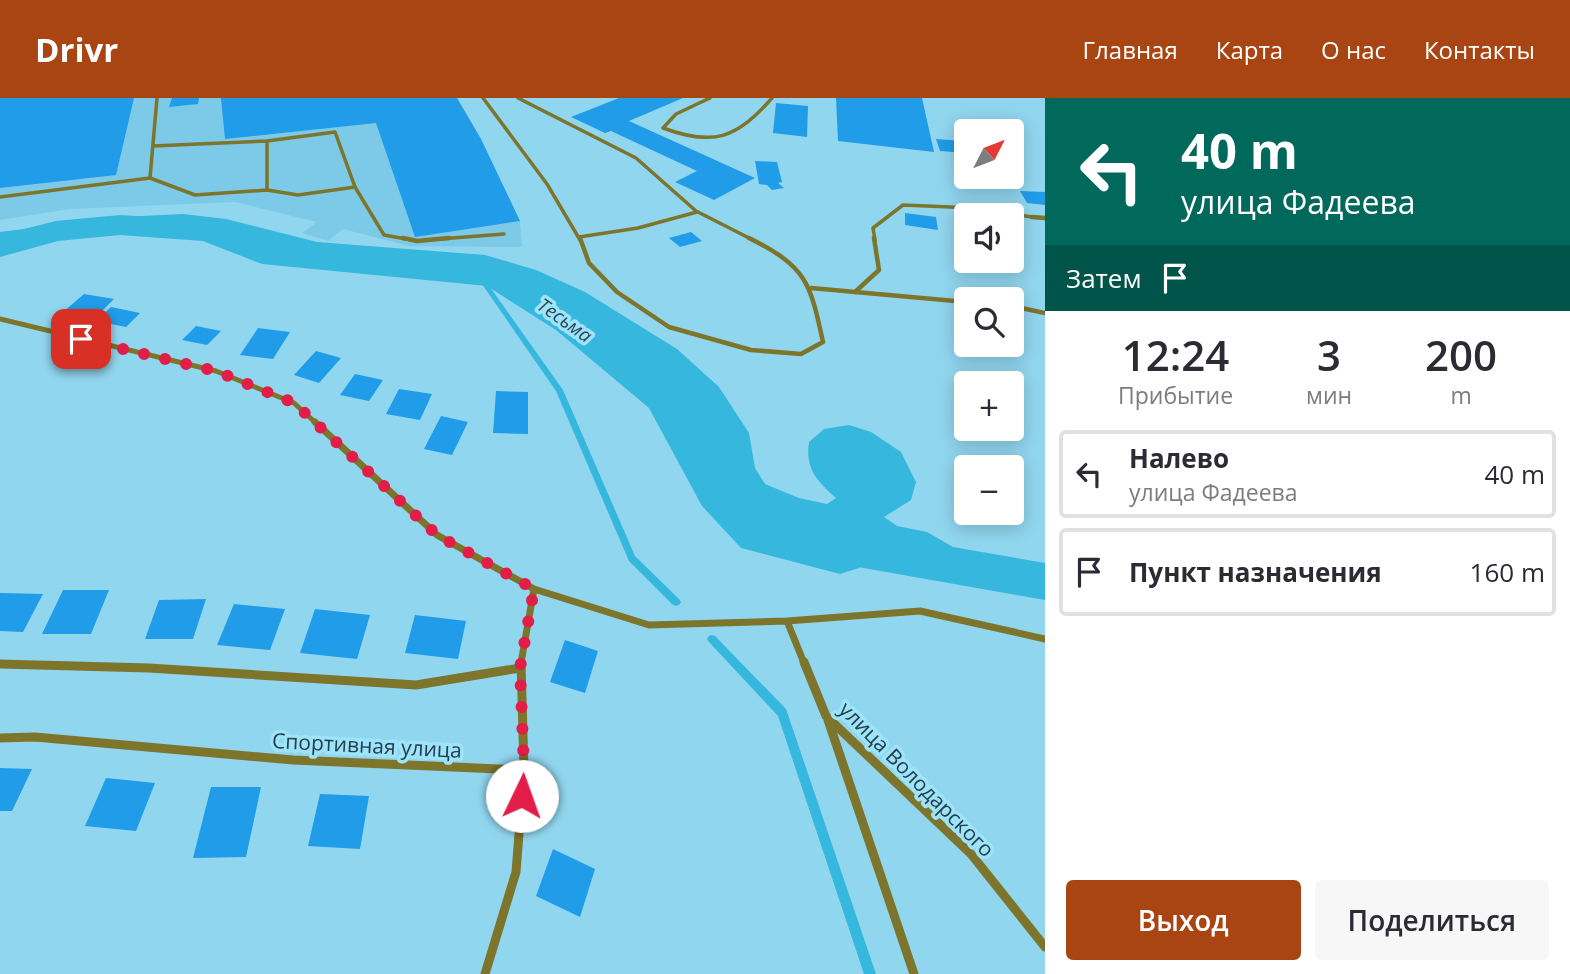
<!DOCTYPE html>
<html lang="ru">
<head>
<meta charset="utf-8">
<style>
  body { margin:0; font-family:"Open Sans",sans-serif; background:#f7f7f7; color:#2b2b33; height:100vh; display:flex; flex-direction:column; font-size:26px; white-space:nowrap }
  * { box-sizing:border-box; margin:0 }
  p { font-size:23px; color:#7c7c81 }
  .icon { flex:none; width:38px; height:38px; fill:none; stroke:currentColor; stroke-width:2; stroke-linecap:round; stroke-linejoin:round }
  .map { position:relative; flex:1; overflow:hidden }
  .drawer { display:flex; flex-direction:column; background:#fff; width:525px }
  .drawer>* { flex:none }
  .hud { background:#00695c; color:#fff; overflow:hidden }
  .needle { width:46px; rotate:48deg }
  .buttons { position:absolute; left:954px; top:21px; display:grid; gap:14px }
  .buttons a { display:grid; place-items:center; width:70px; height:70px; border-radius:7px; background:#fff; box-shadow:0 4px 18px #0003; font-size:35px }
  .pin { position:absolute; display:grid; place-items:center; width:60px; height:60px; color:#fff; margin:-30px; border-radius:14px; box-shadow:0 4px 10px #0006 }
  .me { position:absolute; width:77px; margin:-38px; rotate:3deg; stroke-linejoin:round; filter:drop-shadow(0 0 5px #0008) }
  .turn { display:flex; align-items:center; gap:24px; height:147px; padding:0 21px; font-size:32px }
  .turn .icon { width:91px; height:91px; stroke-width:2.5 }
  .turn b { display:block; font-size:49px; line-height:60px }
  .then { display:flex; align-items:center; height:66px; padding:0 21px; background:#0003; gap:14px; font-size:26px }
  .eta { display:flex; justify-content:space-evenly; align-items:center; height:119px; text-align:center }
  .eta b { font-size:42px; font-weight:600; line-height:49px }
  .cta { display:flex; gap:14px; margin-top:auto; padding:14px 21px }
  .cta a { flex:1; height:80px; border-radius:7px; background:#a94513; color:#fff; font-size:28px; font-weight:600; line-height:80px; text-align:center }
  .cta a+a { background:#f7f7f7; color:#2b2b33 }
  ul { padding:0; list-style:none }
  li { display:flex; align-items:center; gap:21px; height:88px; margin:0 14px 10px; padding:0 7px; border:4px solid #e1e1e2; border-radius:7px }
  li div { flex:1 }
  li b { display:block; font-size:26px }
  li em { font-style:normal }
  header { display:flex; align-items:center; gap:42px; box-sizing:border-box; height:98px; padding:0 35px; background:#a94513; color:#fff }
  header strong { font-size:33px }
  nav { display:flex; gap:38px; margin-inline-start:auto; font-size:24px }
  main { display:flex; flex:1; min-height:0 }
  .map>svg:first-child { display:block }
  .built { fill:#7ccae7 }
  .water { fill:#36b7de }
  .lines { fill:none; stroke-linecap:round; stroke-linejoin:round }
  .stream { fill:#36b7de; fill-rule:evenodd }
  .river { fill:#36b7de; fill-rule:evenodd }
  .building { fill:#209ce8 }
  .lane-far1 { stroke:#7d752b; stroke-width:3.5 }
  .lane { stroke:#7d752b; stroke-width:4.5 }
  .street-far3 { stroke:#7d752b; stroke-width:4.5 }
  .street-far2 { stroke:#7d752b; stroke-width:5 }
  .street-far1 { stroke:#7d752b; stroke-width:7 }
  .street { stroke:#7d752b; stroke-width:9 }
  .route { stroke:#e11d48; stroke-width:12; stroke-dasharray:0 21.6 }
  .labels { text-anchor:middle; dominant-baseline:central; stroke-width:7; stroke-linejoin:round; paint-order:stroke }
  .water-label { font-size:19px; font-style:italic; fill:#2c4750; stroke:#9ee3fc }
  .near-street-label { font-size:21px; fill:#233f49; stroke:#9ee3fc }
</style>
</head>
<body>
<header>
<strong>Drivr</strong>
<nav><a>Главная</a><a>Карта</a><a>О нас</a><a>Контакты</a></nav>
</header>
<main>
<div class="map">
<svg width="1045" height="876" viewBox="0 0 1045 876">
  <rect width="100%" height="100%" fill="#91d6ef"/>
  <!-- built -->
  <path class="built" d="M0,0H457L481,41L520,123L522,149L409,148L343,131L328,143L302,135L317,124L235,104L70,111L0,122Z"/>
  <!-- water -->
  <path class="water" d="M183,116L226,121L317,144L485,157L536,172L585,194L677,251L719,289L749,335L755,370L765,386L799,400L827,406L836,400C817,383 805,371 809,344L824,331L849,327L871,334L901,354L916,384L911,402L884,419L897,428L927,434L953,449L1045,465V502L818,462L777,444L733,403L710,341L678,295L577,217L526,193L455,168L358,165L315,160L237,139L181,128L126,126L0,145V134L120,119Z"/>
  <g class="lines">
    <!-- stream -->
    <path class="stream" d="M476,175H480L563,292L635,458L679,501L681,504L679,507L676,508L673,507L629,463L556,293L475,176Z
      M712,537L715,538L786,611L876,876H864L778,618L709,544L707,541L709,538Z"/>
    <!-- river -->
    <path class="river" d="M120,117L209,123L269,145L510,170L584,214L682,289L738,380L776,417L859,438L867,454L859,470L840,476L741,450L702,408L649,310L556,232L487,188L262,166L203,143L120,137L58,143L0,159V137L56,123Z"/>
  </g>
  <!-- building -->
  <path class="building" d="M0,0H134L116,77L0,90Z
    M172,0H199L198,6L169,9Z
    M221,0H457L481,41L520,123L415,139L376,25L225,41Z
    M619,0H683L629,23L755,80L714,102L675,84L697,73L611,33L605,35L571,19Z
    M836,0H922L934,54L838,43Z
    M776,5L808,8L807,39L773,35Z
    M936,41L963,43L966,55L940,53Z
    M755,63L777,64L782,84L778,85L784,90L772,92L767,87L759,86Z
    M1020,93L1045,94V107L1027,105Z
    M905,115L936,119L938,132L905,127Z
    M691,134L702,143L680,149L669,140Z
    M84,196L114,201L94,221L62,215Z
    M111,209L140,215L126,229L96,223Z
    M196,228L221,233L207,247L182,242Z
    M258,230L290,234L273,261L240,257Z
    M316,253L341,260L319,285L294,277Z
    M355,276L383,282L369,303L340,297Z
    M399,291L432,296L420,322L386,316Z
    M496,293L528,294V336L493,335Z
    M441,318L468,324L452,357L424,351Z
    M63,492H109L91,536H42Z
    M0,495L43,496L23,534L0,533Z
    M206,501L193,541H145L159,502Z
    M234,506L285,511L270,552L217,547Z
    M315,511L370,517L357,561L300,555Z
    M415,517L466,523L458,561L405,555Z
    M565,542L598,553L585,595L550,584Z
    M0,670L32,671L12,713H0Z
    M106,680L155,685L136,733L85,728Z
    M211,689H261L246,759L193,760Z
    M320,696L369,698L360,751L308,748Z
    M553,751L595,771L580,819L536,798Z"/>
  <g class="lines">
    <!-- lane-far1 -->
    <path class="lane-far1" d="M483,0L547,86L580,142
      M518,0L636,60L696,113L753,142
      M710,0L676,16L663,30C714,49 737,40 772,0
      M267,43V92
      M153,48L267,43L335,34L355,89
      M150,80L195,97L267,92L298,97L355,89L384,137L412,142
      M0,99L150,80L157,0
      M579,139L638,130L697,114
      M427,142L504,136
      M875,142L873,130L903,107L974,110L1032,119"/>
    <!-- lane -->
    <path class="lane" d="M403,140L417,143L449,140
      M580,140L589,165L617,194L669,229L751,252L801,256L823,244C810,184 807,169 749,140
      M811,190L966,204
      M855,194L879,172L874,140
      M1012,208L1045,215"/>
    <!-- street-far3 -->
    <path class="street-far3" d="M1032,119L1045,120"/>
    <!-- street-far2 -->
    <path class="street-far2" d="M0,221L216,273L294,305L317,326"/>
    <!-- street-far1 -->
    <path class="street-far1" d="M315,324L437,437L534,491L649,527L787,523L920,513L1045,541
      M787,523L804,565
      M521,565L534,491"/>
    <!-- street -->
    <path class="street" d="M521,564L524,672
      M804,564L826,618L971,756L1045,849
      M0,566L149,570L416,587L520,570
      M828,622L914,876
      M0,640L35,639L293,662L524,672L516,774L485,876"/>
  </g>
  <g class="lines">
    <!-- route -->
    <path class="route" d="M81,241L216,273L294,305L437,437L534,491L520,570L524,672L522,698"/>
  </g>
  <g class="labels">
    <!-- water labels -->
    <g class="water-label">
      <text transform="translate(565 222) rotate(35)">Тесьма</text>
    </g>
    <!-- near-street labels -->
    <g class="near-street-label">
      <text transform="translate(367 647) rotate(3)">Спортивная улица</text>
      <text transform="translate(917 681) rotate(45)">улица Володарского</text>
    </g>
  </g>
</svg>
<div class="buttons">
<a><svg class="needle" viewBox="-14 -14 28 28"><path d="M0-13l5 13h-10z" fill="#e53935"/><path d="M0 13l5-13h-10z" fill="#7c7c81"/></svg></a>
<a><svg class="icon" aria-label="sound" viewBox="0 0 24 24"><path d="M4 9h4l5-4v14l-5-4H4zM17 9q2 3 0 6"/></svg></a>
<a><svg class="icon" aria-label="search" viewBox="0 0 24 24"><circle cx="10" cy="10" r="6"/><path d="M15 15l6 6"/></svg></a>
<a>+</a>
<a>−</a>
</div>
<div class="pin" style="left:81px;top:241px;background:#d93025"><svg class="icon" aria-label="arrive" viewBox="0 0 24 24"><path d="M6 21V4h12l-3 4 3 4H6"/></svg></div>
<svg class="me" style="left:522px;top:698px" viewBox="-20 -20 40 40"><circle r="19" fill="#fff"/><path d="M0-13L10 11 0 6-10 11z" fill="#e11d48"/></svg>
</div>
<section class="drawer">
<div class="hud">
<div class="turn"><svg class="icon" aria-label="left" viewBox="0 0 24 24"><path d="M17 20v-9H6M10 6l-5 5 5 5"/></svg><div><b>40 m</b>улица Фадеева</div></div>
<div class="then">Затем<svg class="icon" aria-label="arrive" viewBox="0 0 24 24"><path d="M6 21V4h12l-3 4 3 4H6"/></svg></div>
</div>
<div class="eta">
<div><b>12:24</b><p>Прибытие</p></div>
<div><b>3</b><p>мин</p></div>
<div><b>200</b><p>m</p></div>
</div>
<ul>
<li><svg class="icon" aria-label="left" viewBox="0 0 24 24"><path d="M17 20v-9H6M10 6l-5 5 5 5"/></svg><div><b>Налево</b><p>улица Фадеева</p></div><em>40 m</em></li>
<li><svg class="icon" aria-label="arrive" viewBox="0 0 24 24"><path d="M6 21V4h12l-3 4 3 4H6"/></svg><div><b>Пункт назначения</b></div><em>160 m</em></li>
</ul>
<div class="cta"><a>Выход</a><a>Поделиться</a></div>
</section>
</main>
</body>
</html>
